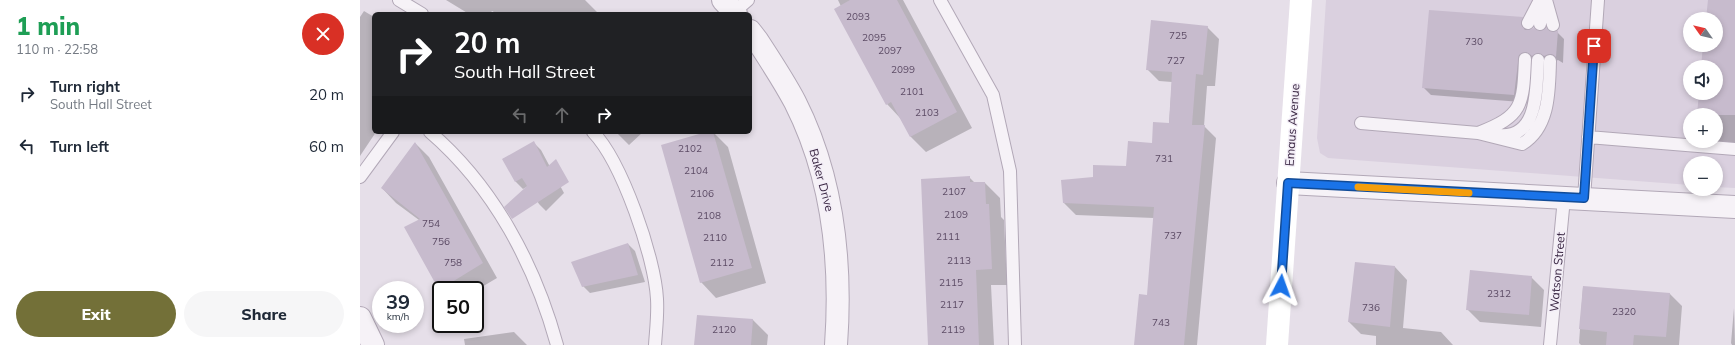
<!DOCTYPE html>
<html lang="en">
<head>
<meta charset="utf-8">
<style>
  body { margin:0; font-family:Mulish,sans-serif; background:#f6f6f7; color:#1f2937; height:100vh; display:flex; flex-direction:column; font-size:15px; white-space:nowrap }
  * { box-sizing:border-box; margin:0 }
  p { font-size:13px; color:#747a83 }
  .icon { flex:none; width:22px; height:22px; fill:none; stroke:currentColor; stroke-width:2; stroke-linecap:round; stroke-linejoin:round }
  .map { position:relative; flex:1; overflow:hidden }
  .sheet { display:flex; flex-direction:column; background:#fff; width:360px }
  .sheet>* { flex:none }
  .banner { position:absolute; left:12px; top:12px; width:380px; height:122px; border-radius:6px; box-shadow:0 2px 6px #0003; background:#202124; color:#fff; overflow:hidden }
  .needle { width:26px; rotate:304deg }
  .buttons { position:absolute; left:1323px; top:12px; display:grid; gap:8px }
  .buttons a { display:grid; place-items:center; width:40px; height:40px; border-radius:50%; background:#fff; box-shadow:0 2px 6px #0003; font-size:20px }
  .speed { position:absolute; left:12px; top:281px; display:flex; gap:8px; font-size:20px; font-weight:700; text-align:center }
  .speed>* { display:grid; place-content:center; width:52px; height:52px; border-radius:50%; background:#fff; box-shadow:0 2px 6px #0003; line-height:1 }
  .speed small { font-size:10px; font-weight:400 }
  .speed .limit { border:2px solid #111; border-radius:6px; background:#fff; color:#111 }
  .pin { position:absolute; display:grid; place-items:center; width:34px; height:34px; color:#fff; margin:-17px; border-radius:8px; box-shadow:0 2px 6px #0006 }
  .me { position:absolute; width:44px; margin:-22px; rotate:4deg; stroke-linejoin:round; filter:drop-shadow(0 0 3px #0008) }
  .turn { display:flex; align-items:center; gap:14px; height:84px; padding:0 16px; font-size:18px }
  .turn .icon { width:52px; height:52px; stroke-width:2.5 }
  .turn b { display:block; font-size:28px; line-height:34px }
  .lanes { display:flex; align-items:center; height:38px; padding:0 16px; background:#0003; justify-content:center; gap:20px; direction:ltr }
  .lanes .off { opacity:.35 }
  .round { display:grid; place-items:center; flex:none; width:42px; height:42px; border-radius:21px; background:#f6f6f7 }
  .summary { display:flex; align-items:center; justify-content:space-between; height:68px; padding:0 16px }
  h1 { font-size:24px; font-weight:800; line-height:30px; color:#1e9e55 }
  .action { display:flex; gap:8px; margin-top:auto; padding:8px 16px }
  .action a { flex:1; height:46px; border-radius:24px; background:#737038; color:#fff; font-size:16px; font-weight:800; line-height:46px; text-align:center }
  .action a+a { background:#f6f6f7; color:#1f2937 }
  ul { padding:0; list-style:none }
  li { display:flex; align-items:center; gap:12px; height:52px; padding:0 16px }
  li div { flex:1 }
  li b { display:block; font-size:15px }
  li em { font-style:normal }
  main { display:flex; flex:1; min-height:0 }
  .map>svg:first-child { display:block }
  .built { fill:#dad0df; fill-rule:evenodd }
  .shadow { fill:#0003 }
  .building { fill:#c7bbcd }
  .lines { fill:none; stroke-linecap:round; stroke-linejoin:round }
  .service-casing { stroke:#b2a8b7; stroke-width:14 }
  .minor-casing { stroke:#b2a8b7; stroke-width:24 }
  .service { stroke:#f6f2f7; stroke-width:12 }
  .minor { stroke:#f6f2f7; stroke-width:22 }
  .secondary { stroke:#fff; stroke-width:22 }
  .route-casing { stroke:#114b97; stroke-width:10 }
  .route { stroke:#1a73e8; stroke-width:7 }
  .slow { stroke:#f59e0b; stroke-width:7 }
  .labels { text-anchor:middle; dominant-baseline:central; stroke-width:3; stroke-linejoin:round; paint-order:stroke }
  .number-label { font-size:10px; fill:#5c4b65 }
  .street-label { font-size:12px; fill:#392642; stroke:#f3eef7 }
</style>
</head>
<body>
<main>
<section class="sheet">
<div class="summary"><div><h1>1 min</h1><p>110 m · 22:58</p></div><a class="round" style="background:#d93025;color:#fff"><svg class="icon" aria-label="close" viewBox="0 0 24 24"><path d="M6 6l12 12M18 6L6 18"/></svg></a></div>
<ul>
<li><svg class="icon" aria-label="right" viewBox="0 0 24 24"><path d="M7 20v-9h11M14 6l5 5-5 5"/></svg><div><b>Turn right</b><p>South Hall Street</p></div><em>20 m</em></li>
<li><svg class="icon" aria-label="left" viewBox="0 0 24 24"><path d="M17 20v-9H6M10 6l-5 5 5 5"/></svg><div><b>Turn left</b></div><em>60 m</em></li>
</ul>
<div class="action"><a>Exit</a><a>Share</a></div>
</section>
<div class="map">
<svg width="1375" height="345" viewBox="0 0 1375 345">
  <rect width="100%" height="100%" fill="#e6dfe9"/>
  <!-- built -->
  <path class="built" d="M966,0H1375V188L1356,187V163H1330V185L968,158L960,153L957,138ZM1330,19H1356V45H1330ZM1330,67H1356V93H1330ZM1330,115H1356V141H1330Z"/>
  <!-- shadow -->
  <path class="shadow" d="M86,0H225L239,14H138L132,11L130,14H109Z
    M478,0H543L612,128L566,152L551,137L541,119L527,104Z
    M1349,0H1375V145L1349,141H1356V115H1338L1340,93H1356V67H1342L1344,45H1356V19H1347Z
    M4,11L14,17V132H16L0,156V17Z
    M1162,18L1169,25L1167,31L1191,33L1197,32L1204,39L1203,63L1198,60L1192,63L1186,59L1179,62L1173,58L1166,62L1161,102L1071,95L1064,88Z
    M847,27L859,39L855,86H847L844,126L856,138L837,345H775L788,296L794,218L716,215L704,203L733,178L767,167L793,144L809,124L812,82L799,81L787,69Z
    M256,132H283L269,145Z
    M349,132H353L368,147L406,283L356,298L341,282Z
    M55,143L69,157L137,278L115,291L80,289L46,228L59,220L36,203L22,188Z
    M174,143L181,150L204,193L186,211L179,204L168,186L163,189L156,182L143,159Z
    M609,177L615,183H625L640,198L641,217L644,220L647,285H631L634,345H569Z
    M268,244L275,251L285,282L230,293L223,286Z
    M996,263L1035,267L1047,280L1043,328L1081,332L1093,345H1016V336L1001,334L989,322Z
    M1171,277L1184,290L1181,327L1120,322L1107,309Z
    M1223,287L1310,294L1322,306L1319,345H1221L1219,343Z
    M1374,308L1375,345H1372L1371,343Z
    M338,316L393,320L408,335L407,345H335Z
    M154,332L167,345H105L104,339Z"/>
  <!-- building -->
  <path class="building" d="M490,0H537L597,112L550,137L531,102L526,105L474,9Z
    M1348,0H1375V115H1337L1339,93H1356V67H1341L1343,45H1356V19H1346Z
    M1069,10L1163,17L1161,24L1165,30H1169L1174,28L1179,31L1186,28L1192,32L1198,31L1196,57L1191,54L1184,56L1178,53L1172,56L1166,52L1159,55L1154,95L1062,88Z
    M791,20L848,26L843,75L836,74L832,125H845L824,345H774L779,294L787,295L794,207L703,203L701,180L733,177V165L766,166L768,141L792,143L793,122L809,123L812,72L786,70Z
    M346,132H353L392,268L340,283L301,145Z
    M174,141L187,167L196,159L209,182L152,219L144,207L167,186L162,178L155,182L142,159Z
    M55,142L123,263L79,290L44,227L60,219L21,188Z
    M610,176V182H625L626,204H629L632,269L616,270L619,345H568L561,179Z
    M268,243L278,275L222,287L211,262Z
    M995,262L1035,266L1030,327L988,322Z
    M1110,270L1172,276L1169,315L1106,310Z
    M1223,286L1310,293L1306,337L1274,335L1273,345H1246L1247,332L1219,329Z
    M337,315L393,319L391,345H334Z"/>
  <g class="lines">
    <!-- service casing -->
    <g class="service-casing">
      <path id="service" d="M39,0L62,14
        M580,0L633,95L650,171L655,345
        M1186,0L1193,25
        M374,12L388,0
        M1168,23L1180,0
        M1180,24L1183,1
        M1001,123L1118,133L1162,144C1190,127 1189,90 1190,61
        M70,132C134,187 175,265 197,345
        M233,132C262,162 295,258 297,299C298,314 296,330 295,345
        M1118,133C1163,116 1163,105 1165,59
        M1139,135C1179,139 1176,88 1178,60
        M1228,137L1375,149
        M0,177L33,132
        M1224,198L1238,0
        M1190,345L1204,198"/>
    </g>
    <!-- minor casing -->
    <g class="minor-casing">
      <path id="minor" d="M363,0L376,14
        M390,31L397,40C410,60 424,81 435,102C473,177 482,262 476,345
        M928,183L1375,207
        M0,318L13,345"/>
    </g>
    <!-- service -->
    <use href="#service" class="service"/>
    <!-- minor -->
    <use href="#minor" class="minor"/>
    <!-- secondary -->
    <path class="secondary" d="M917,345L941,0"/>
  </g>
  <g class="lines">
    <!-- route casing -->
    <g class="route-casing">
      <path id="route" d="M921,286L928,183L1224,198L1234,46"/>
    </g>
    <!-- route -->
    <use href="#route" class="route"/>
    <!-- slow -->
    <path class="slow" d="M998,187L1109,193"/>
  </g>
  <g class="labels">
    <!-- number labels -->
    <g class="number-label">
      <text x="498" y="16">2093</text>
      <text x="818" y="35">725</text>
      <text x="514" y="37">2095</text>
      <text x="1114" y="41">730</text>
      <text x="530" y="50">2097</text>
      <text x="816" y="60">727</text>
      <text x="543" y="69">2099</text>
      <text x="552" y="91">2101</text>
      <text x="567" y="112">2103</text>
      <text x="330" y="148">2102</text>
      <text x="804" y="158">731</text>
      <text x="336" y="170">2104</text>
      <text x="594" y="191">2107</text>
      <text x="342" y="193">2106</text>
      <text x="596" y="214">2109</text>
      <text x="349" y="215">2108</text>
      <text x="71" y="223">754</text>
      <text x="813" y="235">737</text>
      <text x="588" y="236">2111</text>
      <text x="355" y="237">2110</text>
      <text x="81" y="241">756</text>
      <text x="599" y="260">2113</text>
      <text x="93" y="262">758</text>
      <text x="362" y="262">2112</text>
      <text x="591" y="282">2115</text>
      <text x="1139" y="293">2312</text>
      <text x="592" y="304">2117</text>
      <text x="1011" y="307">736</text>
      <text x="1264" y="311">2320</text>
      <text x="801" y="322">743</text>
      <text x="364" y="329">2120</text>
      <text x="593" y="329">2119</text>
    </g>
    <!-- street labels -->
    <g class="street-label">
      <text transform="translate(932 125) rotate(-86)">Emaus Avenue</text>
      <text transform="translate(462 180) rotate(75)">Baker Drive</text>
      <text transform="translate(1197 272) rotate(-85)">Watson Street</text>
    </g>
  </g>
</svg>
<div class="buttons">
<a><svg class="needle" viewBox="-14 -14 28 28"><path d="M0-13l5 13h-10z" fill="#e53935"/><path d="M0 13l5-13h-10z" fill="#747a83"/></svg></a>
<a><svg class="icon" aria-label="sound" viewBox="0 0 24 24"><path d="M4 9h4l5-4v14l-5-4H4zM17 9q2 3 0 6"/></svg></a>
<a>+</a>
<a>−</a>
</div>
<div class="speed"><div>39<small>km/h</small></div><div class="limit">50</div></div>
<div class="pin" style="left:1234px;top:46px;background:#d93025"><svg class="icon" aria-label="arrive" viewBox="0 0 24 24"><path d="M6 21V4h12l-3 4 3 4H6"/></svg></div>
<svg class="me" style="left:921px;top:286px" viewBox="-20 -20 40 40"><path d="M0-17L14 15 0 8-14 15z" fill="#1a73e8" stroke="#fff" stroke-width="4"/></svg>
<div class="banner">
<div class="turn"><svg class="icon" aria-label="right" viewBox="0 0 24 24"><path d="M7 20v-9h11M14 6l5 5-5 5"/></svg><div><b>20 m</b>South Hall Street</div></div>
<div class="lanes"><svg class="icon off" aria-label="left" viewBox="0 0 24 24"><path d="M17 20v-9H6M10 6l-5 5 5 5"/></svg><svg class="icon off" aria-label="ahead" viewBox="0 0 24 24"><path d="M12 20V5M6 11l6-6 6 6"/></svg><svg class="icon" aria-label="right" viewBox="0 0 24 24"><path d="M7 20v-9h11M14 6l5 5-5 5"/></svg></div>
</div>
</div>
</main>
</body>
</html>
